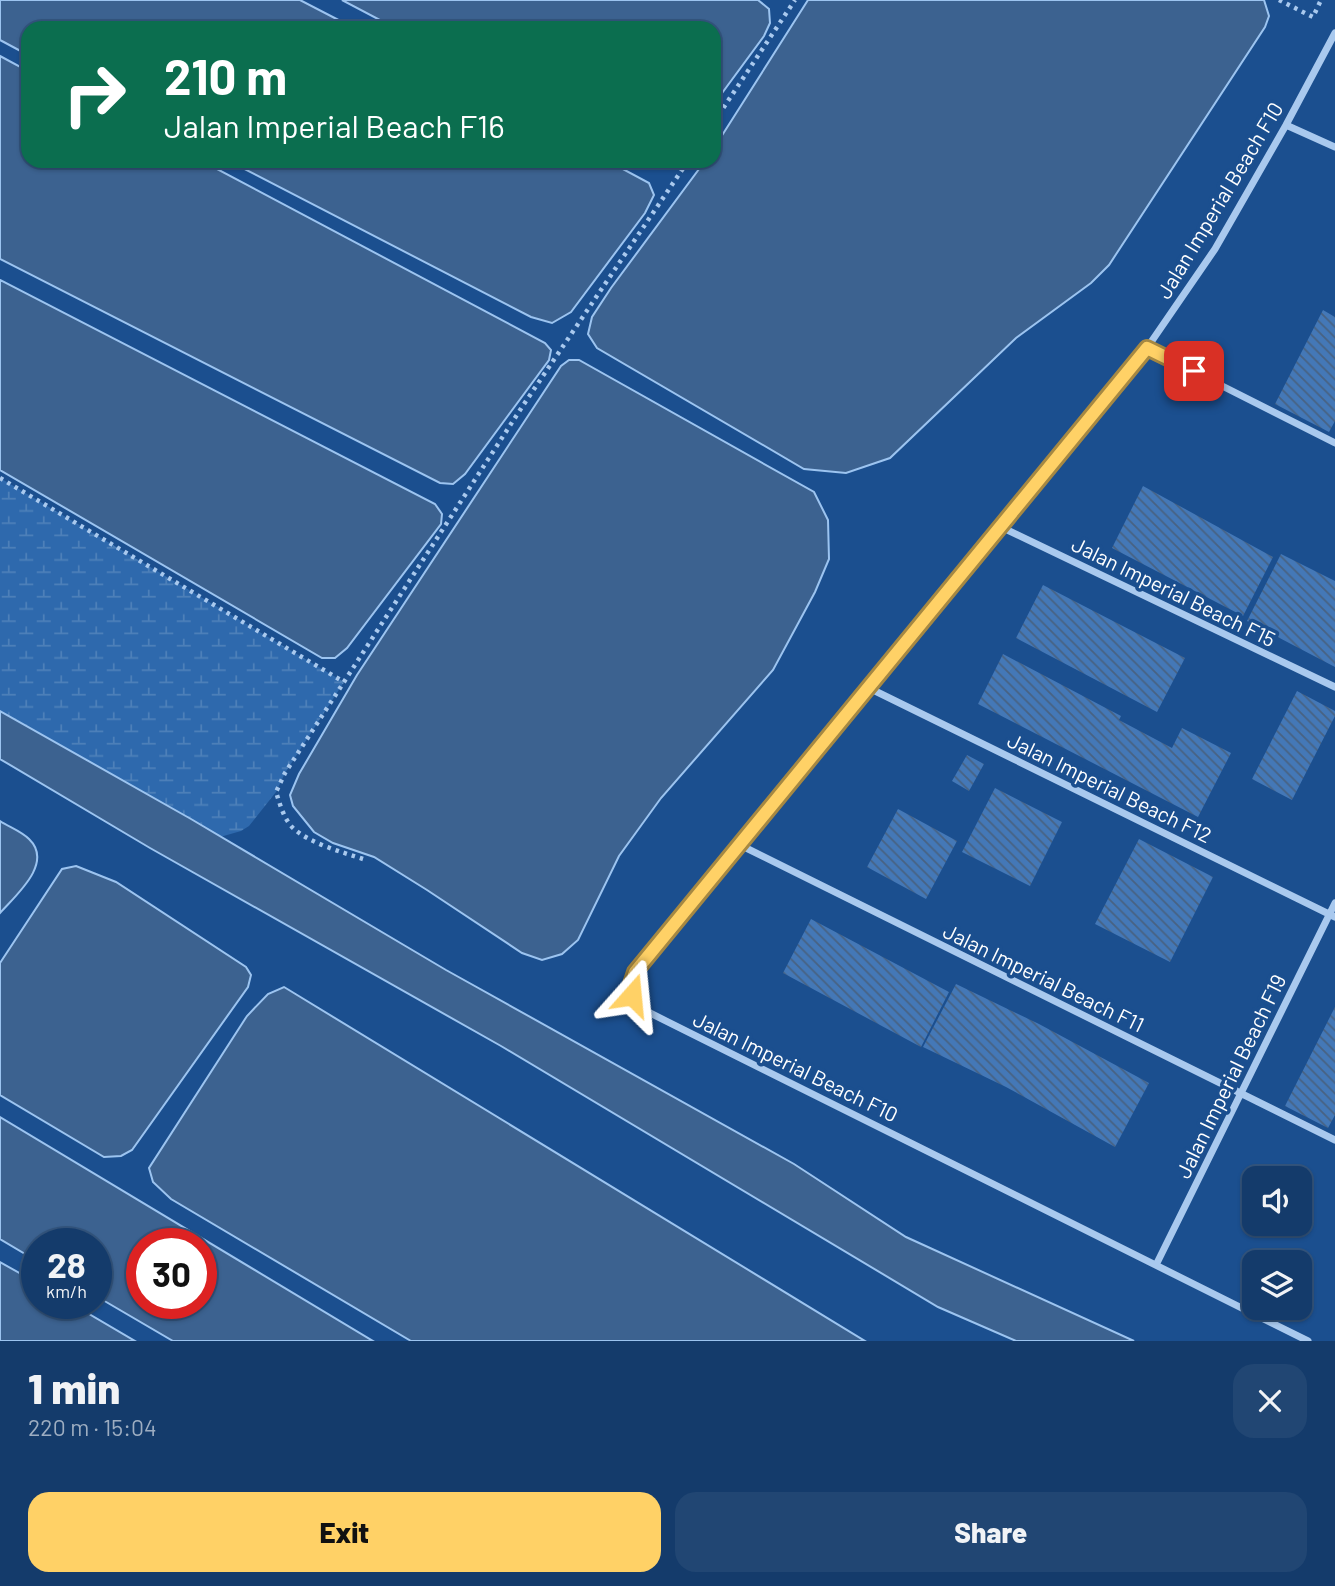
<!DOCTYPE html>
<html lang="en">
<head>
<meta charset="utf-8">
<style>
  body { margin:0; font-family:Barlow,sans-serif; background:#214673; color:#f1f3f6; height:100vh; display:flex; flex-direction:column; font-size:26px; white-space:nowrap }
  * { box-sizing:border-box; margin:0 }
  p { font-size:23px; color:#9dadc1 }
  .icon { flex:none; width:38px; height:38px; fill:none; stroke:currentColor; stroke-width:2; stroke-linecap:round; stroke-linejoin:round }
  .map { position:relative; height:1341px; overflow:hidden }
  .sheet { display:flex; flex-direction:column; background:#143b6b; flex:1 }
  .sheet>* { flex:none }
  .banner { position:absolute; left:21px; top:21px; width:700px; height:147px; border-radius:21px; box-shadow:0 2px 5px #0004,0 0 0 2px #33557e; background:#0b6e4f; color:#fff; overflow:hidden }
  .fabs { position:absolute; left:1242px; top:1166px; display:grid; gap:14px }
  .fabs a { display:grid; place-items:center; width:70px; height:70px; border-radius:14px; background:#143b6b; box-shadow:0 2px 5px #0004,0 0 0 2px #33557e; font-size:35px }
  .speed { position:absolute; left:21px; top:1228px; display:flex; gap:14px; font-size:35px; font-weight:700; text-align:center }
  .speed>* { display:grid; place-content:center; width:91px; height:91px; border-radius:50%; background:#143b6b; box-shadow:0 2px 5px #0004,0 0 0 2px #33557e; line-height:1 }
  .speed small { font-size:18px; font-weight:400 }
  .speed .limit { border:10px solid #d22; background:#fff; color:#111 }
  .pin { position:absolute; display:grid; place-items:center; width:60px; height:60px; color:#fff; margin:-30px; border-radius:14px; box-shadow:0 4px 10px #0006 }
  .me { position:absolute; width:77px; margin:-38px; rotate:18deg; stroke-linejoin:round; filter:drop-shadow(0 0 5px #0008) }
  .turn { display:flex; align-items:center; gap:24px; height:147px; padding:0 28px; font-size:32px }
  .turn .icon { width:91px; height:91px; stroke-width:2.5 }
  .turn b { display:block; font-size:49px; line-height:60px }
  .round { display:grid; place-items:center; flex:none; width:74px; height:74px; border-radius:21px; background:#214673 }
  .summary { display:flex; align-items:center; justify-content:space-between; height:119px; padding:0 28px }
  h1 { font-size:42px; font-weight:800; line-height:52px }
  .primary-button { display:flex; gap:14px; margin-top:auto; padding:14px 28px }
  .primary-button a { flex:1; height:80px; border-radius:21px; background:#ffd166; color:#111; font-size:28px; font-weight:800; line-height:80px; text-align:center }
  .primary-button a+a { background:#214673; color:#f1f3f6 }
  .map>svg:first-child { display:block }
  .wetland { fill:url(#wetland-marsh) }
  .water { fill:#3c6290; stroke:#9cc4f0; stroke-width:2; fill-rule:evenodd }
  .building { fill:url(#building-back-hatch) }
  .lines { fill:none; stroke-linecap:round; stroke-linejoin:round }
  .path { stroke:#a9c9ee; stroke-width:4.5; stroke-dasharray:3.5 5; stroke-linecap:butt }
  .minor { stroke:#a9c9ee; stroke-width:7 }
  .route-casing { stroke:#a68842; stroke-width:18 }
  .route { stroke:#ffd166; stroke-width:12 }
  .labels { text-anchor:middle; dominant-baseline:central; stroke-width:7; stroke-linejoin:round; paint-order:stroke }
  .street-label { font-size:21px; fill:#fff; stroke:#1b4f8f }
</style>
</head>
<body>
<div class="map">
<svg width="1335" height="1341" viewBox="0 0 1335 1341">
  <defs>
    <pattern id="wetland-marsh" width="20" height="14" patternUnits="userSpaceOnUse" patternTransform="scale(1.75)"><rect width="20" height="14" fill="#2e69ad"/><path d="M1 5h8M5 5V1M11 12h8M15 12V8" fill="none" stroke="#4d80b9"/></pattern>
    <pattern id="building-back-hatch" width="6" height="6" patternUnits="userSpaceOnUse" patternTransform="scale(1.75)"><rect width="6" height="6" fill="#4478b7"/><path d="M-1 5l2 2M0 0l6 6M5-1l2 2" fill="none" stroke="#486282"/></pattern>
  </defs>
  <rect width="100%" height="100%" fill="#1b4f8f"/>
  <!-- wetland -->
  <path class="wetland" d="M0,478L344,682L285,773L276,792L249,826L241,831L220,837L0,711Z"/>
  <!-- water -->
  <path class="water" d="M0,0H300L354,28H28V55L0,40Z
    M342,0H758L769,9L770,23L764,36L714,104V28H395Z
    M808,0H1264L1269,16L1265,27L1109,265L1091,283L1016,338L890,458L846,473L804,469L597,348L588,334L592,317L611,288L705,161H714V148Z
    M0,56L28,71V161H202L545,343L551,350L549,360L465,474L453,484L440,483L0,259Z
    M229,161H608L649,183L654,195L645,213L571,312L552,323L531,317Z
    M0,280L435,504L442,514L441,524L347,648L335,658H322L0,470Z
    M569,360H579L814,492L828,520L829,559L815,592L773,670L661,798L619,856L578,940L562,954L542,960L522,953L427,890L374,857L333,843L314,832L293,806L290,795L299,774L357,675L561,366Z
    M0,711L191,819L446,970L794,1164L906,1237L1134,1341H1016L938,1307L501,1046L150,848L0,759Z
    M0,821C9,827 21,831 29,839C54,863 16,895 0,913Z
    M76,866L116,882L246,967L251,975L248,987L132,1150L121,1156L104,1157L0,1095V963L62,869Z
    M284,987L865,1341H411L171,1199L153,1182L149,1168L247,1016L268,994Z
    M0,1117L373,1341H173L96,1296V1244H37V1261L0,1239ZM142,1244H201V1304H142Z
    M0,1262L37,1283V1304H72L135,1341H0Z"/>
  <!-- building -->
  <path class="building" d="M1323,310L1335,317V421L1329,432L1275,404Z
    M1143,486L1273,557L1243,616L1112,548Z
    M1281,554L1335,581V667L1247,621Z
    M1043,585L1185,658L1157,712L1016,638Z
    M1003,654L1121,716L1119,720L1172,748L1182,728L1231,753L1198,817L978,704Z
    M1297,691L1335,711V716L1292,800L1252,779Z
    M967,755L984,764L969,791L952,781Z
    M995,788L1062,822L1030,886L962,852Z
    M898,809L957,841L926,899L867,867Z
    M1139,839L1213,877L1170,962L1095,924Z
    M811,919L949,992L921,1047L783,973Z
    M956,984L1039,1024L1149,1083L1115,1147L1006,1087L923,1047Z
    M1335,1007V1115L1328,1128L1285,1106Z"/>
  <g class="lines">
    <!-- path -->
    <path class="path" d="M1279,0L1313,17L1321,0
      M714,122L795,0
      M0,478L344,682
      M363,859C342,852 308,843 292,827C283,817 280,804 276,792L285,773L522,407L688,161"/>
    <!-- minor -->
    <path class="minor" d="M1286,125L1335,147
      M1147,348L1335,443
      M999,526L1335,687
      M869,688L1335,917
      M738,844L1335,1140
      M1156,1265L1335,903
      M1308,1341L648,1012C632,998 628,993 635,972L1147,348L1215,249L1286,125L1335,33"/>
  </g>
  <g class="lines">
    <!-- route casing -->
    <g class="route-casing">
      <path id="route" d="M632,995L631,984L635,972L1147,348L1194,371"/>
    </g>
    <!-- route -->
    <use href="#route" class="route"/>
  </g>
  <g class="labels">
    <!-- street labels -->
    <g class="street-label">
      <text transform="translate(1219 200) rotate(-59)">Jalan Imperial Beach F10</text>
      <text transform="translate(1174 591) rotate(26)">Jalan Imperial Beach F15</text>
      <text transform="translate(1110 787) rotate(26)">Jalan Imperial Beach F12</text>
      <text transform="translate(1044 977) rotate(26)">Jalan Imperial Beach F11</text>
      <text transform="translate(796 1066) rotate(26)">Jalan Imperial Beach F10</text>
      <text transform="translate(1230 1076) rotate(-64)">Jalan Imperial Beach F19</text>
    </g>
  </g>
</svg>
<div class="fabs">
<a><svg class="icon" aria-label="sound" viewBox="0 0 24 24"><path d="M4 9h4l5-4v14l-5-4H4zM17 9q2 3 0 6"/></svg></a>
<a><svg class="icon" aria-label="layers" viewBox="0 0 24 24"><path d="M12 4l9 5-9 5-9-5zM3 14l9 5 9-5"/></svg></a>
</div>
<div class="speed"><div>28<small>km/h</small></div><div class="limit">30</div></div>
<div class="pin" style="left:1194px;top:371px;background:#d93025"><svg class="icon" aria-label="arrive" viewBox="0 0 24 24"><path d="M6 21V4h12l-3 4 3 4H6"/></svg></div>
<svg class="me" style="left:632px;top:995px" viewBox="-20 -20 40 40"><path d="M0-17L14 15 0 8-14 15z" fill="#ffd166" stroke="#fff" stroke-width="4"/></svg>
<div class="banner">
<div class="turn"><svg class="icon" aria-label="right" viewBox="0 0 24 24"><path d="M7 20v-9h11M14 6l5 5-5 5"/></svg><div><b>210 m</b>Jalan Imperial Beach F16</div></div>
</div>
</div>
<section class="sheet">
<div class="summary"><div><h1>1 min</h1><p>220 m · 15:04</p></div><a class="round"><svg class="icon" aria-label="close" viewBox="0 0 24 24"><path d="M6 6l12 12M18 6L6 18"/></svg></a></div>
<div class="primary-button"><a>Exit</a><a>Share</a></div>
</section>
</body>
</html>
